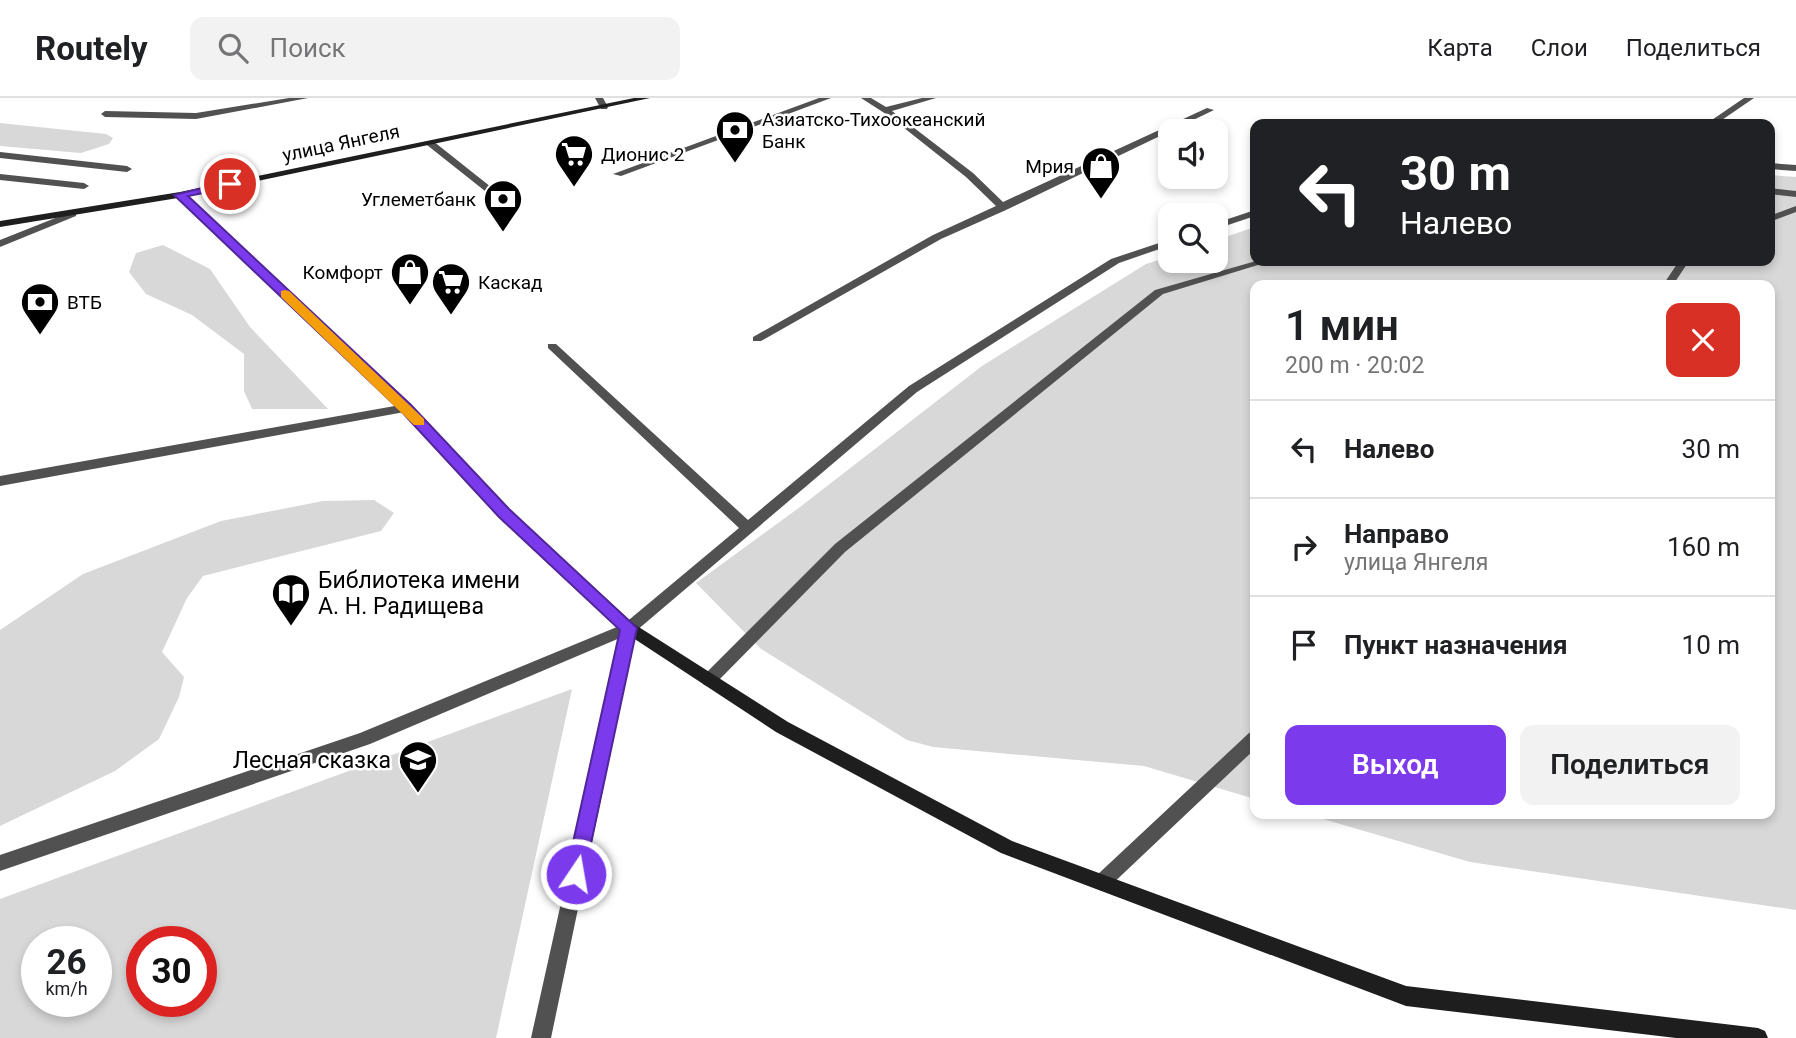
<!DOCTYPE html>
<html lang="ru">
<head>
<meta charset="utf-8">
<style>
  body { margin:0; font-family:Roboto,sans-serif; background:#f2f2f2; color:#202124; height:100vh; display:flex; flex-direction:column; font-size:26px; white-space:nowrap }
  * { box-sizing:border-box; margin:0 }
  p { font-size:23px; color:#757577 }
  .icon { flex:none; width:38px; height:38px; fill:none; stroke:currentColor; stroke-width:2; stroke-linecap:round; stroke-linejoin:round }
  .map { position:relative; flex:1; overflow:hidden }
  .side { position:absolute; left:1250px; top:182px; width:525px; height:539px; display:flex; flex-direction:column; background:#fff; border-radius:14px; box-shadow:0 4px 10px #0003 }
  .side>* { flex:none }
  .banner { position:absolute; left:1250px; top:21px; width:525px; height:147px; border-radius:14px; box-shadow:0 4px 10px #0003; background:#202124; color:#fff; overflow:hidden }
  .buttons { position:absolute; left:1158px; top:21px; display:grid; gap:14px }
  .buttons a { display:grid; place-items:center; width:70px; height:70px; border-radius:14px; background:#fff; box-shadow:0 4px 10px #0003; font-size:35px }
  .speed { position:absolute; left:21px; top:828px; display:flex; gap:14px; font-size:35px; font-weight:700; text-align:center }
  .speed>* { display:grid; place-content:center; width:91px; height:91px; border-radius:50%; background:#fff; box-shadow:0 4px 10px #0003; line-height:1 }
  .speed small { font-size:18px; font-weight:400 }
  .speed .limit { border:10px solid #d22; background:#fff; color:#111 }
  .pin { position:absolute; display:grid; place-items:center; width:60px; height:60px; color:#fff; margin:-30px; border:4px solid #fff; border-radius:50%; box-shadow:0 2px 7px #0007 }
  .me { position:absolute; width:77px; margin:-38px; rotate:12deg; stroke-linejoin:round; filter:drop-shadow(0 0 5px #0008) }
  .turn { display:flex; align-items:center; gap:24px; height:147px; padding:0 35px; font-size:32px }
  .turn .icon { width:91px; height:91px; stroke-width:2.5 }
  .turn b { display:block; font-size:49px; line-height:60px }
  .round { display:grid; place-items:center; flex:none; width:74px; height:74px; border-radius:14px; background:#f2f2f2 }
  .summary { display:flex; align-items:center; justify-content:space-between; height:119px; padding:0 35px }
  h1 { font-size:42px; font-weight:600; line-height:52px }
  .button { display:flex; gap:14px; margin-top:auto; padding:14px 35px }
  .button a { flex:1; height:80px; border-radius:14px; background:#7c3aed; color:#fff; font-size:28px; font-weight:600; line-height:80px; text-align:center }
  .button a+a { background:#f2f2f2; color:#202124 }
  ul { padding:0; list-style:none }
  li { display:flex; align-items:center; gap:21px; height:98px; padding:0 35px; border-top:2px solid #e0e0e0 }
  li div { flex:1 }
  li b { display:block; font-size:26px }
  li em { font-style:normal }
  header { display:flex; align-items:center; gap:42px; box-sizing:border-box; height:98px; padding:0 35px; background:#fff; border-bottom:2px solid #e0e0e0 }
  header strong { font-size:33px }
  nav { display:flex; gap:38px; margin-inline-start:auto; font-size:24px }
  .search { width:490px; height:63px; background:#f2f2f2; display:flex; align-items:center; gap:18px; box-sizing:border-box; padding:0 24px; border-radius:14px; color:#757577; font-size:26px }
  .map>svg:first-child { display:block }
  .green { fill:#d8d8d8; fill-rule:evenodd }
  .lines { fill:none; stroke-linecap:round; stroke-linejoin:round }
  .lane { fill:#515151; fill-rule:evenodd }
  .street { fill:#515151; fill-rule:evenodd }
  .secondary { fill:#1e1e1e; fill-rule:evenodd }
  .route { fill:#7c3aed; stroke:#51269a; stroke-width:2 }
  .slow { fill:#f59e0b }
  .labels { text-anchor:middle; dominant-baseline:central; stroke-width:5; stroke-linejoin:round; paint-order:stroke }
  .far-poi-label { font-size:19px; fill:#000; stroke:#fff; text-anchor:start }
  .far-street-label { font-size:19px; fill:#000; stroke:#fff }
  .poi-label { font-size:23px; fill:#000; stroke:#fff; text-anchor:start }
</style>
</head>
<body>
<header>
<strong>Routely</strong>
<div class="search"><svg class="icon" aria-label="search" viewBox="0 0 24 24"><circle cx="10" cy="10" r="6"/><path d="M15 15l6 6"/></svg>Поиск</div>
<nav><a>Карта</a><a>Слои</a><a>Поделиться</a></nav>
</header>
<div class="map">
<svg width="1796" height="940" viewBox="0 0 1796 940">
  <rect width="100%" height="100%" fill="#fff"/>
  <!-- green -->
  <path class="green" d="M0,25L106,36L113,40L109,46L81,55L0,48Z
    M1769,77L1796,79V812L1470,764L1306,716H1769V187H1255V701L1144,668L933,649L907,642L761,551L696,485L800,409L982,268L1146,166L1171,158V163H1216V142L1255,129V163H1769Z
    M163,147L210,171L250,229L328,311H252L244,293V256L192,217L146,196L129,174L136,155Z
    M374,402L394,415L381,433L203,478L187,500L162,554L184,579L179,599L159,641L115,673L0,728V532L83,476L221,423L323,403Z
    M572,591L496,940H0V801ZM37,844H96V903H37ZM142,844H201V903H142Z"/>
  <g class="lines">
    <!-- lane -->
    <path class="lane" d="M289,0H308L196,21L105,19L101,16L105,13L196,15Z
      M595,0H603L608,9L607,11H601Z
      M819,0H831L621,78L613,76Z
      M861,0H871L886,9L922,0H936L892,13L973,75L1003,104L1207,10L1214,12L1006,112L941,141L761,243H753V239L933,137L996,108L966,79L889,18Z
      M1744,0H1754L1716,26H1706Z
      M427,43H433L496,93V97H490L427,47Z
      M1769,90L1796,93V99L1769,96Z
      M1796,108V114L1769,124V118Z
      M73,113L76,114V118L0,149V142Z
      M1256,163H1271L1163,196L845,454L714,587L709,588L704,587L701,582L704,577L835,446L1155,192Z
      M1679,163H1689L1673,187H1663Z
      M406,306L412,310L410,313L0,388V378Z
      M629,524L634,526L636,530L634,534L370,646L0,773V757L360,635Z
      M1255,633V651L1108,790L1102,793L1096,790L1093,784L1096,778L1249,635Z"/>
    <!-- street -->
    <path class="street" d="M0,54L127,68L132,71L127,74L0,60Z
      M1769,65L1796,67V73L1769,71Z
      M0,76L84,85L89,88L84,91L0,82Z
      M1255,112V118L1216,131V125Z
      M1171,141V147L1119,165L917,294L636,533L551,940H531L622,530L624,526L739,430L548,250V246H556L748,422L909,288L1111,161Z"/>
    <!-- secondary -->
    <path class="secondary" d="M634,0H650L187,98L410,307L509,412L634,526L788,624L1012,743L1406,888L1758,930L1765,933L1768,940H1676L1406,908L1001,755L776,634L624,534L499,418L402,313L178,100L0,129V123L180,94Z"/>
  </g>
  <!-- route -->
  <path class="route" d="M230,83L234,84V89L188,98L411,307L509,411L637,530L583,783L576,786L569,783L566,776L620,532L499,419L401,313L174,97Z"/>
  <!-- slow -->
  <path class="slow" d="M285,192L289,193L424,321V327H414L281,199V193Z"/>
  <!-- icons -->
  <defs>
    <g id="bank-pin" transform="scale(2.0125)"><path d="M0 17L-7.5 6A9.5 9.5 0 1 1 7.5 6Z" fill="#000" stroke="#fff"/><path d="M-6-4H6V4H-6ZM0-2.3a2.3 2.3 0 1 0 0 4.6a2.3 2.3 0 1 0 0-4.6Z" fill="#fff"/></g>
    <g id="supermarket-pin" transform="scale(2.0125)"><path d="M0 17L-7.5 6A9.5 9.5 0 1 1 7.5 6Z" fill="#000" stroke="#fff"/><path d="M-6-5.5h2.5l.6 2H6L4.5 2H-2.5L-4.4-4H-6ZM-1.5 3.2a1.3 1.3 0 1 0 .1 0ZM3 3.2a1.3 1.3 0 1 0 .1 0Z" fill="#fff"/></g>
    <g id="shop-pin" transform="scale(2.0125)"><path d="M0 17L-7.5 6A9.5 9.5 0 1 1 7.5 6Z" fill="#000" stroke="#fff"/><path d="M-5-2.5h2.3a2.7 3.5 0 0 1 5.4 0H5L5.5 6h-11ZM-1.5-2.5h3a1.5 2.3 0 0 0-3 0Z" fill="#fff"/></g>
    <g id="library-pin" transform="scale(2.0125)"><path d="M0 17L-7.5 6A9.5 9.5 0 1 1 7.5 6Z" fill="#000" stroke="#fff"/><path d="M-6-4Q-3-5.5-.7-3.5V5Q-3 3-6 4ZM6-4Q3-5.5 .7-3.5V5Q3 3 6 4Z" fill="#fff"/></g>
    <g id="school-pin" transform="scale(2.0125)"><path d="M0 17L-7.5 6A9.5 9.5 0 1 1 7.5 6Z" fill="#000" stroke="#fff"/><path d="M0-5L7-2L0 1L-7-2ZM-4 1L0 2.5L4 1V4Q0 6-4 4Z" fill="#fff"/></g>
  </defs>
  <g fill-rule="evenodd">
    <use href="#bank-pin" x="735" y="32"/>
    <use href="#supermarket-pin" x="574" y="56"/>
    <use href="#shop-pin" x="1101" y="68"/>
    <use href="#bank-pin" x="503" y="101"/>
    <use href="#shop-pin" x="410" y="174"/>
    <use href="#supermarket-pin" x="451" y="184"/>
    <use href="#bank-pin" x="40" y="204"/>
    <use href="#library-pin" x="291" y="495"/>
    <use href="#school-pin" x="418" y="662"/>
  </g>
  <g class="labels">
    <!-- far-poi labels -->
    <g class="far-poi-label">
      <text x="762" y="21">Азиатско-Тихоокеанский<tspan x="762" dy="22">Банк</tspan></text>
      <text x="601" y="56">Дионис 2</text>
      <text x="1074" y="68" text-anchor="end">Мрия</text>
      <text x="476" y="101" text-anchor="end">Углеметбанк</text>
      <text x="383" y="174" text-anchor="end">Комфорт</text>
      <text x="478" y="184">Каскад</text>
      <text x="67" y="204">ВТБ</text>
    </g>
    <!-- far-street labels -->
    <g class="far-street-label">
      <text transform="translate(341 45) rotate(-12)">улица Янгеля</text>
    </g>
    <!-- poi labels -->
    <g class="poi-label">
      <text x="318" y="482">Библиотека имени<tspan x="318" dy="26">А. Н. Радищева</tspan></text>
      <text x="391" y="662" text-anchor="end">Лесная сказка</text>
    </g>
  </g>
</svg>
<div class="buttons">
<a><svg class="icon" aria-label="sound" viewBox="0 0 24 24"><path d="M4 9h4l5-4v14l-5-4H4zM17 9q2 3 0 6"/></svg></a>
<a><svg class="icon" aria-label="search" viewBox="0 0 24 24"><circle cx="10" cy="10" r="6"/><path d="M15 15l6 6"/></svg></a>
</div>
<div class="speed"><div>26<small>km/h</small></div><div class="limit">30</div></div>
<div class="pin" style="left:230px;top:86px;background:#d93025"><svg class="icon" aria-label="arrive" viewBox="0 0 24 24"><path d="M6 21V4h12l-3 4 3 4H6"/></svg></div>
<svg class="me" style="left:576px;top:776px" viewBox="-20 -20 40 40"><circle r="17" fill="#7c3aed" stroke="#fff" stroke-width="3"/><path d="M0-11L8 9 0 5-8 9z" fill="#fff"/></svg>
<div class="banner">
<div class="turn"><svg class="icon" aria-label="left" viewBox="0 0 24 24"><path d="M17 20v-9H6M10 6l-5 5 5 5"/></svg><div><b>30 m</b>Налево</div></div>
</div>
<section class="side">
<div class="summary"><div><h1>1 мин</h1><p>200 m · 20:02</p></div><a class="round" style="background:#d93025;color:#fff"><svg class="icon" aria-label="close" viewBox="0 0 24 24"><path d="M6 6l12 12M18 6L6 18"/></svg></a></div>
<ul>
<li><svg class="icon" aria-label="left" viewBox="0 0 24 24"><path d="M17 20v-9H6M10 6l-5 5 5 5"/></svg><div><b>Налево</b></div><em>30 m</em></li>
<li><svg class="icon" aria-label="right" viewBox="0 0 24 24"><path d="M7 20v-9h11M14 6l5 5-5 5"/></svg><div><b>Направо</b><p>улица Янгеля</p></div><em>160 m</em></li>
<li><svg class="icon" aria-label="arrive" viewBox="0 0 24 24"><path d="M6 21V4h12l-3 4 3 4H6"/></svg><div><b>Пункт назначения</b></div><em>10 m</em></li>
</ul>
<div class="button"><a>Выход</a><a>Поделиться</a></div>
</section>
</div>
</body>
</html>
